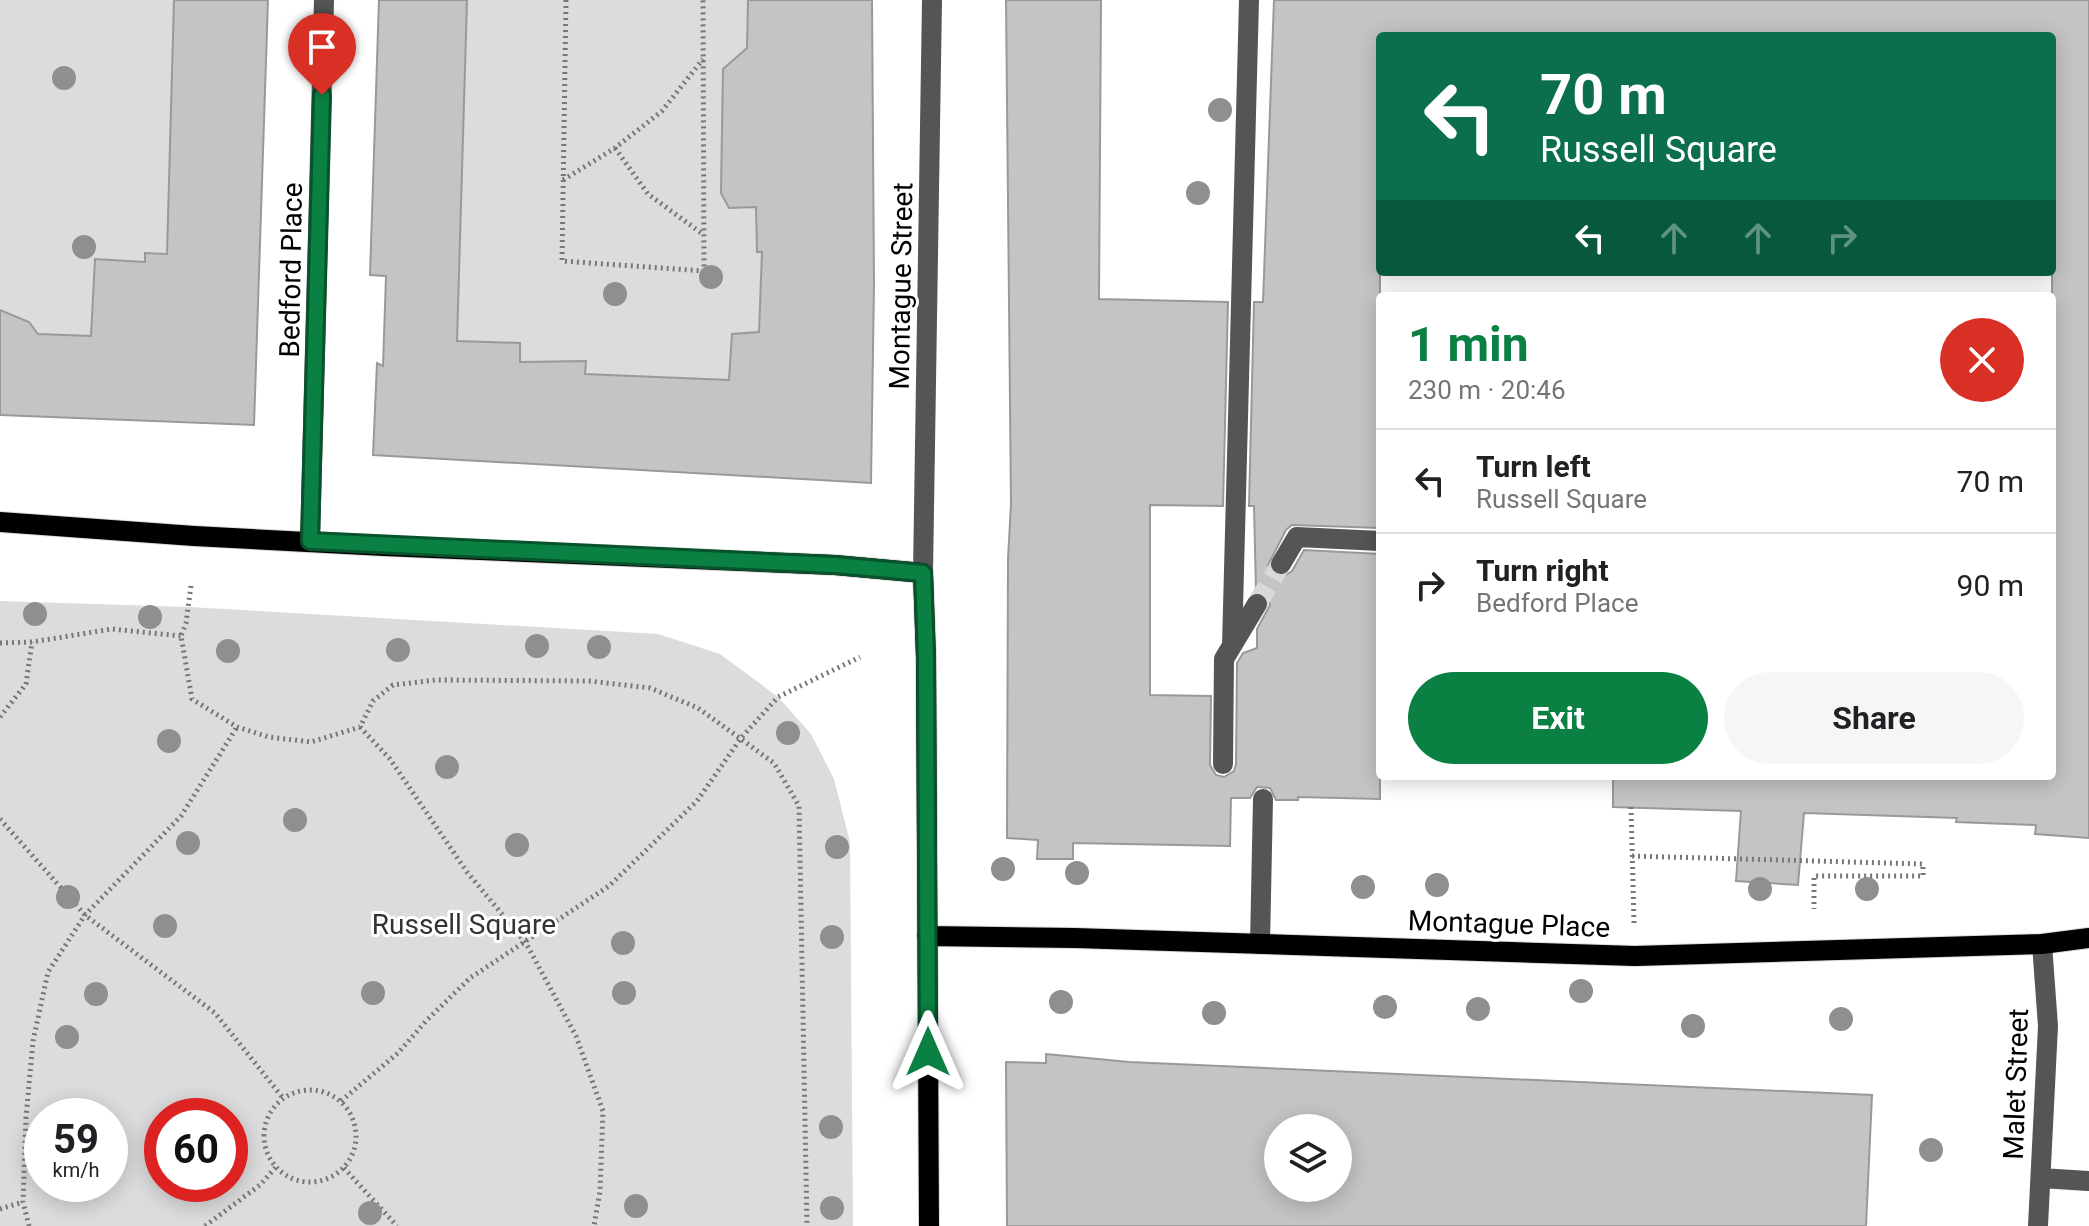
<!DOCTYPE html>
<html lang="en">
<head>
<meta charset="utf-8">
<style>
  body { margin:0; font-family:Roboto,sans-serif; background:#f6f6f6; color:#202124; height:100vh; display:flex; flex-direction:column; font-size:30px; white-space:nowrap }
  * { box-sizing:border-box; margin:0 }
  p { font-size:26px; color:#757577 }
  .icon { flex:none; width:44px; height:44px; fill:none; stroke:currentColor; stroke-width:2; stroke-linecap:round; stroke-linejoin:round }
  .map { position:relative; flex:1; overflow:hidden }
  .details { position:absolute; left:1376px; top:292px; width:680px; height:488px; display:flex; flex-direction:column; background:#fff; border-radius:8px; box-shadow:0 4px 20px #0003 }
  .details>* { flex:none }
  .guide { position:absolute; left:1376px; top:32px; width:680px; height:244px; border-radius:8px; box-shadow:0 4px 20px #0003; background:#0b6e4f; color:#fff; overflow:hidden }
  .controls { position:absolute; left:1264px; top:1114px; display:grid; gap:16px }
  .controls a { display:grid; place-items:center; width:88px; height:88px; border-radius:50%; background:#fff; box-shadow:0 4px 20px #0003; font-size:40px }
  .speed { position:absolute; left:24px; top:1098px; display:flex; gap:16px; font-size:40px; font-weight:700; text-align:center }
  .speed>* { display:grid; place-content:center; width:104px; height:104px; border-radius:50%; background:#fff; box-shadow:0 4px 20px #0003; line-height:1 }
  .speed small { font-size:20px; font-weight:400 }
  .speed .limit { border:12px solid #d22; background:#fff; color:#111 }
  .pin { position:absolute; display:grid; place-items:center; width:68px; height:68px; color:#fff; margin:-82px -34px; border-radius:50% 50% 50% 0; rotate:-45deg; box-shadow:0 0 8px #0007 }
  .pin .icon { rotate:45deg }
  .me { position:absolute; width:88px; margin:-44px; rotate:0deg; stroke-linejoin:round; filter:drop-shadow(0 0 6px #0008) }
  .turn { display:flex; align-items:center; gap:28px; height:168px; padding:0 32px; font-size:36px }
  .turn .icon { width:104px; height:104px; stroke-width:2.5 }
  .turn b { display:block; font-size:56px; line-height:68px }
  .lanes { display:flex; align-items:center; height:76px; padding:0 32px; background:#0003; justify-content:center; gap:40px; direction:ltr }
  .lanes .off { opacity:.35 }
  .round { display:grid; place-items:center; flex:none; width:84px; height:84px; border-radius:42px; background:#f6f6f6 }
  .head { display:flex; align-items:center; justify-content:space-between; height:136px; padding:0 32px }
  h1 { font-size:48px; font-weight:700; line-height:60px; color:#0b8043 }
  .button { display:flex; gap:16px; margin-top:auto; padding:16px 32px }
  .button a { flex:1; height:92px; border-radius:48px; background:#0b8043; color:#fff; font-size:32px; font-weight:700; line-height:92px; text-align:center }
  .button a+a { background:#f6f6f6; color:#202124 }
  ul { padding:0; list-style:none }
  li { display:flex; align-items:center; gap:24px; height:104px; padding:0 32px; border-top:2px solid #e0e0e0 }
  li div { flex:1 }
  li b { display:block; font-size:30px }
  li em { font-style:normal }
  .map>svg:first-child { display:block }
  .green { fill:#dcdcdc; fill-rule:evenodd }
  .building { fill:#c4c4c4; stroke:#999; stroke-width:2; fill-rule:evenodd }
  .lines { fill:none; stroke-linecap:round; stroke-linejoin:round }
  .minor-tunnel { stroke:#d9d9d9; stroke-width:20; stroke-dasharray:20 10; stroke-linecap:butt }
  .major-casing { stroke:#dbdbdb; stroke-width:22 }
  .path { stroke:#777; stroke-width:5; stroke-dasharray:2 4; stroke-linecap:butt }
  .minor { stroke:#555; stroke-width:20 }
  .major { stroke:#000; stroke-width:20 }
  .tree { fill:#8f8f8f }
  .route-casing { stroke:#07532c; stroke-width:20 }
  .route { stroke:#0b8043; stroke-width:14 }
  .labels { text-anchor:middle; dominant-baseline:central; stroke-width:6; stroke-linejoin:round; paint-order:stroke }
  .street-label { font-size:28px; fill:#000; stroke:#fff }
  .park-label { font-size:28px; fill:#333; stroke:#fff }
</style>
</head>
<body>
<div class="map">
<svg width="2089" height="1226" viewBox="0 0 2089 1226">
  <rect width="100%" height="100%" fill="#fff"/>
  <!-- green -->
  <path class="green" d="M0,0H209L199,329L0,357Z
    M431,0H758L773,417L418,400Z
    M0,601L189,607L658,634L720,654L778,697L811,734L834,779L850,842L853,1226H0ZM42,1116H110V1184H42ZM230,1116V1184H162V1116Z"/>
  <!-- building -->
  <path class="building" d="M174,0H268L254,425L0,415V310L29,322L38,334L91,336L95,259L145,262V253L167,254Z
    M379,0H467L457,341L520,343V362L586,361L585,374L729,380L732,334L759,332L762,252H757L756,207L729,208L721,193L723,69L747,48L748,0H872L874,284L871,483L373,455L377,363L383,366L386,276L370,275Z
    M1006,0H1101L1099,299L1228,302L1223,506L1150,505V695L1211,696L1210,765L1216,775L1224,777L1234,771L1236,764L1237,663L1243,653L1257,648V629L1270,605L1268,597L1256,591L1254,506H1249L1254,302H1263L1274,0H2089V838L2035,834L2036,825L1956,822L1957,818L1804,813L1798,885L1736,881L1741,811L1613,807V776H2052V36H1380V528L1292,525L1286,530L1268,565L1274,575L1282,577L1292,571L1304,550L1380,554V799L1298,797V800H1276L1270,788L1257,787L1250,798H1231L1230,846L1073,843V859H1037L1038,840L1007,838L1008,559L1011,504Z
    M1046,1054L1129,1062L1872,1095L1866,1226H1007L1006,1062L1046,1063ZM1278,1128H1338V1188H1278Z"/>
  <g class="lines">
    <!-- minor-tunnel -->
    <path class="minor-tunnel" d="M1257,604L1281,564"/>
    <!-- major casing -->
    <g class="major-casing">
      <path id="major" d="M0,522L194,536L384,546L835,565L923,573L926,658L929,1226
        M927,936L1075,938L1635,956L2042,944L2089,938"/>
    </g>
    <!-- path -->
    <path class="path" d="M566,0L562,261L704,271L703,0
      M615,148L648,194L704,235
      M563,180L615,148L662,111L703,59
      M191,586L186,623L181,636L192,699L237,727L269,737L311,742L360,727L373,701L393,685L436,680L589,681L650,688L698,708L774,763L799,806L807,1226
      M0,643L32,642L112,629L181,636
      M0,717L26,684L32,642
      M360,727L390,759L467,872L526,943L576,1036L603,1111L600,1191L594,1226
      M1631,807L1634,923
      M0,819L85,915L215,1013L283,1098
      M1632,856L1923,864V876H1814V909
      M264 1136a46 46 0 1 1 92 0a46 46 0 1 1-92 0Z
      M341,1101L398,1053L426,1021L470,978L609,886L697,801L741,738L778,697L860,657
      M344,1168L397,1226
      M0,1209L23,1202
      M29,1226L23,1202L26,1117L33,1041L48,972L85,915L181,816L237,727
      M205,1226L260,1185L276,1167"/>
    <!-- minor -->
    <path class="minor" d="M310,541L324,0
      M1281,564L1297,537L1380,541
      M923,573L932,0
      M1232,646L1249,0
      M1223,764L1224,659L1257,604
      M1260,944L1263,799
      M2041,1178L2088,1181
      M2038,1226L2048,1026L2042,944"/>
    <!-- major -->
    <use href="#major" class="major"/>
  </g>
  <!-- trees -->
  <g class="tree">
    <circle cx="64" cy="78" r="12"/>
    <circle cx="1220" cy="110" r="12"/>
    <circle cx="1198" cy="193" r="12"/>
    <circle cx="84" cy="247" r="12"/>
    <circle cx="711" cy="277" r="12"/>
    <circle cx="615" cy="294" r="12"/>
    <circle cx="35" cy="614" r="12"/>
    <circle cx="150" cy="617" r="12"/>
    <circle cx="537" cy="646" r="12"/>
    <circle cx="599" cy="647" r="12"/>
    <circle cx="398" cy="650" r="12"/>
    <circle cx="228" cy="651" r="12"/>
    <circle cx="788" cy="733" r="12"/>
    <circle cx="169" cy="741" r="12"/>
    <circle cx="447" cy="767" r="12"/>
    <circle cx="295" cy="820" r="12"/>
    <circle cx="188" cy="843" r="12"/>
    <circle cx="517" cy="845" r="12"/>
    <circle cx="837" cy="847" r="12"/>
    <circle cx="1003" cy="869" r="12"/>
    <circle cx="1077" cy="873" r="12"/>
    <circle cx="1437" cy="885" r="12"/>
    <circle cx="1363" cy="887" r="12"/>
    <circle cx="1760" cy="889" r="12"/>
    <circle cx="1867" cy="889" r="12"/>
    <circle cx="68" cy="897" r="12"/>
    <circle cx="165" cy="926" r="12"/>
    <circle cx="832" cy="937" r="12"/>
    <circle cx="623" cy="943" r="12"/>
    <circle cx="1581" cy="991" r="12"/>
    <circle cx="373" cy="993" r="12"/>
    <circle cx="624" cy="993" r="12"/>
    <circle cx="96" cy="994" r="12"/>
    <circle cx="1061" cy="1002" r="12"/>
    <circle cx="1385" cy="1007" r="12"/>
    <circle cx="1478" cy="1009" r="12"/>
    <circle cx="1214" cy="1013" r="12"/>
    <circle cx="1841" cy="1019" r="12"/>
    <circle cx="1693" cy="1026" r="12"/>
    <circle cx="67" cy="1037" r="12"/>
    <circle cx="831" cy="1127" r="12"/>
    <circle cx="1931" cy="1150" r="12"/>
    <circle cx="636" cy="1206" r="12"/>
    <circle cx="832" cy="1208" r="12"/>
    <circle cx="370" cy="1213" r="12"/>
  </g>
  <g class="lines">
    <!-- route casing -->
    <g class="route-casing">
      <path id="route" d="M322,95L310,541L835,565L923,573L926,658L928,1052"/>
    </g>
    <!-- route -->
    <use href="#route" class="route"/>
  </g>
  <g class="labels">
    <!-- street labels -->
    <g class="street-label">
      <text transform="translate(291 270) rotate(-89)">Bedford Place</text>
      <text transform="translate(901 286) rotate(-89)">Montague Street</text>
      <text transform="translate(1509 924) rotate(2)">Montague Place</text>
      <text transform="translate(2016 1084) rotate(-88)">Malet Street</text>
    </g>
    <!-- park labels -->
    <g class="park-label">
      <text x="464" y="924">Russell Square</text>
    </g>
  </g>
</svg>
<div class="controls">
<a><svg class="icon" aria-label="layers" viewBox="0 0 24 24"><path d="M12 4l9 5-9 5-9-5zM3 14l9 5 9-5"/></svg></a>
</div>
<div class="speed"><div>59<small>km/h</small></div><div class="limit">60</div></div>
<div class="pin" style="left:322px;top:95px;background:#d93025"><svg class="icon" aria-label="arrive" viewBox="0 0 24 24"><path d="M6 21V4h12l-3 4 3 4H6"/></svg></div>
<svg class="me" style="left:928px;top:1052px" viewBox="-20 -20 40 40"><path d="M0-17L14 15 0 8-14 15z" fill="#0b8043" stroke="#fff" stroke-width="4"/></svg>
<div class="guide">
<div class="turn"><svg class="icon" aria-label="left" viewBox="0 0 24 24"><path d="M17 20v-9H6M10 6l-5 5 5 5"/></svg><div><b>70 m</b>Russell Square</div></div>
<div class="lanes"><svg class="icon" aria-label="left" viewBox="0 0 24 24"><path d="M17 20v-9H6M10 6l-5 5 5 5"/></svg><svg class="icon off" aria-label="ahead" viewBox="0 0 24 24"><path d="M12 20V5M6 11l6-6 6 6"/></svg><svg class="icon off" aria-label="ahead" viewBox="0 0 24 24"><path d="M12 20V5M6 11l6-6 6 6"/></svg><svg class="icon off" aria-label="right" viewBox="0 0 24 24"><path d="M7 20v-9h11M14 6l5 5-5 5"/></svg></div>
</div>
<section class="details">
<div class="head"><div><h1>1 min</h1><p>230 m · 20:46</p></div><a class="round" style="background:#d93025;color:#fff"><svg class="icon" aria-label="close" viewBox="0 0 24 24"><path d="M6 6l12 12M18 6L6 18"/></svg></a></div>
<ul>
<li><svg class="icon" aria-label="left" viewBox="0 0 24 24"><path d="M17 20v-9H6M10 6l-5 5 5 5"/></svg><div><b>Turn left</b><p>Russell Square</p></div><em>70 m</em></li>
<li><svg class="icon" aria-label="right" viewBox="0 0 24 24"><path d="M7 20v-9h11M14 6l5 5-5 5"/></svg><div><b>Turn right</b><p>Bedford Place</p></div><em>90 m</em></li>
</ul>
<div class="button"><a>Exit</a><a>Share</a></div>
</section>
</div>
</body>
</html>
